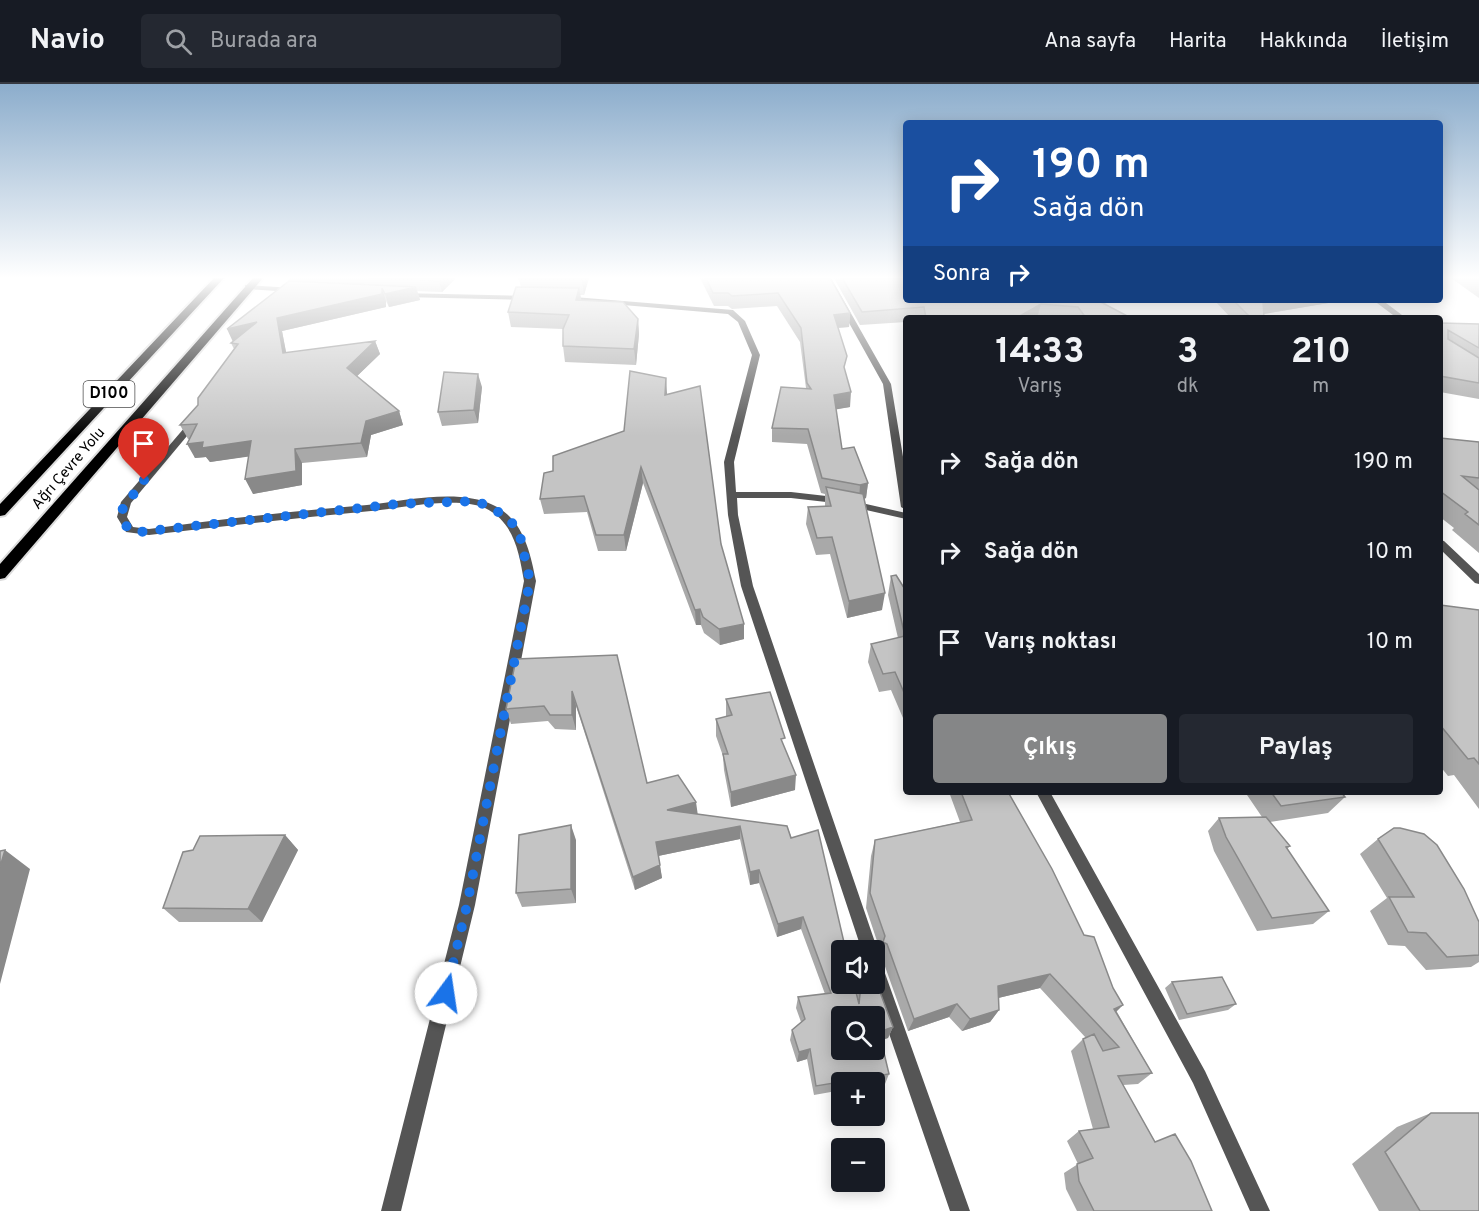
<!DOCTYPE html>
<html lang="tr">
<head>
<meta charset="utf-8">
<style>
  body { margin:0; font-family:Overpass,sans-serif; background:#242831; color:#f1f3f6; height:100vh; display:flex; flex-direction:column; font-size:22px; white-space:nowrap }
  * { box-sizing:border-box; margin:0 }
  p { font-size:20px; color:#9ea1a6 }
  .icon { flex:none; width:33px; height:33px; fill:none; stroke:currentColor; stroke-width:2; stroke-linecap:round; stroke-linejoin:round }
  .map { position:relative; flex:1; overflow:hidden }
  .panel { position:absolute; left:903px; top:231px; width:540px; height:480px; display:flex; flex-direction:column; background:#171b24; border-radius:6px; box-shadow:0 3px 15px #0003 }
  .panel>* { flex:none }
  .guide { position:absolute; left:903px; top:36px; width:540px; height:183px; border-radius:6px; box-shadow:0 3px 15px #0003; background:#1a4fa0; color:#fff; overflow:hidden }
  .fabs { position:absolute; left:831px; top:856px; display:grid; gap:12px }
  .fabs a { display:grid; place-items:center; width:54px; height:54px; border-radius:6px; background:#171b24; box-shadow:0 3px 15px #0003; font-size:30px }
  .pin { position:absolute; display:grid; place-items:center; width:51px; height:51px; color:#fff; margin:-62px -26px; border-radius:50% 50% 50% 0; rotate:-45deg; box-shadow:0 0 6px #0007 }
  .pin .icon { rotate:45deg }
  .me { position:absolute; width:66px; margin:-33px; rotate:14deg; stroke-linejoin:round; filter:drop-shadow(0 0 4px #0008) }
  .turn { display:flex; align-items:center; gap:21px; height:126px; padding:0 30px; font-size:27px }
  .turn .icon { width:78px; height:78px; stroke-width:2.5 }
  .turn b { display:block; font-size:42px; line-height:51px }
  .then { display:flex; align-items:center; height:57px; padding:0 30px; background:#0003; gap:12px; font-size:22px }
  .eta { display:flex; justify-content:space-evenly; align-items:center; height:102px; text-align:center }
  .eta b { font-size:36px; font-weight:700; line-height:42px }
  .primary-button { display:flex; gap:12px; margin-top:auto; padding:12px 30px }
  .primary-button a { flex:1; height:69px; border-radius:6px; background:#858687; color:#fff; font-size:24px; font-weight:700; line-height:69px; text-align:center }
  .primary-button a+a { background:#242831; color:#f1f3f6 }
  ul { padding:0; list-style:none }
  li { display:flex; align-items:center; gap:18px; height:90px; padding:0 30px }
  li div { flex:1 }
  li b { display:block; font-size:22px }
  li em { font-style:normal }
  header { display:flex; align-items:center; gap:36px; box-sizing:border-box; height:84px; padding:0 30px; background:#171b24; border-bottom:2px solid #363941 }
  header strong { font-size:28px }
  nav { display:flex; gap:33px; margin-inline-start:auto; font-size:21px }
  .search { width:420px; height:54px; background:#242831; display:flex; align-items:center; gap:15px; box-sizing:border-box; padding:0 21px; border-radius:6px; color:#9ea1a6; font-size:22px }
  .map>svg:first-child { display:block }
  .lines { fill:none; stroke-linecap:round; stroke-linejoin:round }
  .trunk-casing { stroke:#dbdbdb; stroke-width:4 }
  .minor { fill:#555; fill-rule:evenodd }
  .trunk { fill:#000; fill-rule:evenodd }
  .wall { fill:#a9a9a9 }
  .shaded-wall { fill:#898989 }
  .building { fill:#c4c4c4; stroke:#898989; stroke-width:1.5; fill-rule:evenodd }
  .route { stroke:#1a73e8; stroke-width:10; stroke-dasharray:0 18 }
  .labels { text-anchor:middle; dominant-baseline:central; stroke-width:6; stroke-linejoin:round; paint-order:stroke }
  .far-street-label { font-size:15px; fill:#000; stroke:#fff }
  .shield { fill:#fff; stroke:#4c4c4c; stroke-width:1.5 }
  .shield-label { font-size:16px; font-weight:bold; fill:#000 }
</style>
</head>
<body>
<header>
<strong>Navio</strong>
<div class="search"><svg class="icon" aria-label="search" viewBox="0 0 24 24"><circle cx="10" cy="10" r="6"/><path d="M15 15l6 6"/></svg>Burada ara</div>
<nav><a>Ana sayfa</a><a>Harita</a><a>Hakkında</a><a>İletişim</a></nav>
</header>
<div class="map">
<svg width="1479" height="1127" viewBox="0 0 1479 1127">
  <rect width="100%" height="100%" fill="#fff"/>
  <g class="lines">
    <!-- trunk casing -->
    <g class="trunk-casing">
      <path id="trunk" d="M214,194H224L5,431L0,432V420Z
        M253,194H263L5,494L0,495V480Z"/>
    </g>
    <!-- minor -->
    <path class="minor" d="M824,194H831L891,300L906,391V426L901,423L883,300Z
      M245,201L293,204L297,206L293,208L248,205H245Z
      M400,209L529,212L533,214L529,216L403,213L399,211Z
      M562,212L733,226L745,237L760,271L734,378L736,408H791L835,413L906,429V435L835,419L791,414H737L738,431L753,502L878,867L876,873L874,867H862L741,502L728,431L724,378L752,271L738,238L728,230L565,216L561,214Z
      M1373,216H1382L1406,234H1397Z
      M194,335L197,336V340L131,419L127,433L133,443L149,445C221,435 294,427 367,421C403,417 459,404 493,421C523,435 530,467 536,497L475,821L401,1127H381L459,821L524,497C519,468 514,438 485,424C457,412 402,424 371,427C297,434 223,442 149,451L126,448L117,433L121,418L191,336Z
      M1440,456L1444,457L1479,490V500L1475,499L1440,465Z
      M1036,708H1050L1205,987L1270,1127H1250L1193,999Z
      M874,873L880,875L882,881L970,1127H950L872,900H874Z"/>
    <!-- trunk -->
    <use href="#trunk" class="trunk"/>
  </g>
  <!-- wall -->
  <path class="wall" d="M289,194H456L442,208L417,207L420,216L389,223L386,217V223L282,247L286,269L375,257L380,270L357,292L399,327L403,341L371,351L367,373L302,379V401L253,410L249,372L210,378L206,373L195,374L189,355H188L180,341L198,321L234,265L231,259L290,197Z
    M519,194H589L584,211H580L581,216L638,235L639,250L636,281L565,278L563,262V245L511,243L508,228L521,204Z
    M700,194H830L850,229L849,243L838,244L850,323L836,325L842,365L868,399L866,414L864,415L882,526L847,534L830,470L816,471L806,440L808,423L825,422V410L821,409L807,360L772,358V344L806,304L800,258L777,222L732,225L728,222H714Z
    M834,194H906L1104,220L1131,234H906V238L860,241Z
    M1451,194H1479V214Z
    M1214,216H1346L1264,230V234H1231Z
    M1440,239L1479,240V315L1440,308Z
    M482,303L478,339L442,342L438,328Z
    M667,310L721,460L744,540V555L720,561L704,549L701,541H696L643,399L626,467H598L587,428L544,430L540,415L553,387L624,347Z
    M1440,354L1479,358V469L1452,446L1454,444L1440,433Z
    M891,492L906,507V641L891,606L879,608L868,578L871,560L898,554L888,511Z
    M1440,521L1479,526V725L1454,691L1448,692L1440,682Z
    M617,571L647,699L697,730L787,742L857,913L858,900H874L893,943L888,954L881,956L889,990L885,1000L874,1001V999H842V1006L814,1011L807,975L797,978L790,956L792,946L801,938L796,924L798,913L825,910L801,845L777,853L759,799L750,801L740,755L658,772L662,794L635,806L576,622V646L555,645L548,637L511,640L506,625Z
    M726,615L784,663L795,706L731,723L724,686L723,672L716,652V635L726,633Z
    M949,708H1008L1117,928L1152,989L1138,1000L1123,1001L1155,1058L1212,1127H1077L1066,1105L1064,1089L1078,1080L1067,1057L1079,1047L1093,1045L1071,967L1083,955L1086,954L1040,904L998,914L999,926L990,938L962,947L949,933L908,947L882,874L879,872L880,866L866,824L871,772L875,756L960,738Z
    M1245,708H1351L1343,710L1345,713L1328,729L1270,738L1290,762L1287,765L1329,827L1313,840L1257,847L1214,767L1208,747L1219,734L1262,733Z
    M285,751L298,766L262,838H179L163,824Z
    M1378,755L1479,838V878L1471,883L1426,886L1405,862L1388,861L1370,827L1387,814L1360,770Z
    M576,756V819L522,823L516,809Z
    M1172,898L1236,920L1228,926L1179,936L1165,904Z
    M1431,1029L1479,1127H1379L1352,1080L1397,1043Z"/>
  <!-- shaded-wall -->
  <path class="shaded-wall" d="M442,194H456L442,208L439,197Z
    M583,194H589L584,211L582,196Z
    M416,203L420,216L389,223L385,210Z
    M382,204L386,217V223L282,247L289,283L283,269L277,234Z
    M579,204L582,219L576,216Z
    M1083,216H1127L1081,223Z
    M1271,216H1346L1257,231L1263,217Z
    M1041,220L1037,234H1016Z
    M850,229L849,243L833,244L834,231Z
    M638,235L639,250L636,281L634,265Z
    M257,238L233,258L227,245Z
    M375,257L380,270L352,297L347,284Z
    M478,290L482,303L478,339L474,326Z
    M666,294L667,309L666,326L665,311Z
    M851,308L850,323L833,326L834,311Z
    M399,327L403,341L371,351L367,373L361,359L366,337Z
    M251,357L259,371L210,378L206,373L195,374L187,360L203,358Z
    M295,365L302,379V401L253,410L245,395Z
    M641,383L643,399L626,467L624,451Z
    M868,399L866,414L859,416L860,401Z
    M885,509L882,526L847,534L849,517Z
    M700,525L701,541H696L695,526Z
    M744,540V555L720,561L719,545Z
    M572,607L576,622V646L572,631Z
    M796,691L795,706L731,723V708Z
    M696,718L698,732L667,726Z
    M571,741L576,756V819L571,805Z
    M740,742V755L658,772L656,758Z
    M285,751L298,766L262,838L248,825Z
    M5,766L30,785L0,900V783Z
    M660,781L662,794L635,806L633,793Z
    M759,786V799L750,801V788Z
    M803,833L801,845L777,853L778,840Z
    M1050,890L1040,904L990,916L998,902Z
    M957,920L949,933L908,947L914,935Z
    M1123,921L1110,934L1114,925Z
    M999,926L990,938L962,947L970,935Z
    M893,943L888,954L875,958L879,948Z
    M810,965L807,975L797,978L799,968Z"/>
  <!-- building -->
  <path class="building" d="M368,194H442L439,197Z
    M519,194H583L582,196L519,195Z
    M706,194H830L850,229L834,231L847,272L844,283L851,308L834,311L842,365L854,363L868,399L860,401L822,394L808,345L772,344L781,303L811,305L807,299L801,244L778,209L732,212L728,209H713Z
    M842,194H906V216H1097L1131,234H1086L1078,223L1041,220L1016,234H926L924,223L862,228Z
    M289,197L416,203L385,210L382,204V210L277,234L283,269L375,257L347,284L399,327L366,337L361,359L295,365L296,387L245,395L251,357L202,364L203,358L187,360L197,340L180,341L198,321V314L238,260L231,259L257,238L227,245Z
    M516,203L579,204L576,216L623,218L638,235L634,265L563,262V245L569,231L508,228Z
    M1233,216H1271L1263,217L1264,234H1251Z
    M1440,239L1479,240V264L1448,246V255L1479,274V299L1440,292Z
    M630,287L666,294L665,311L700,302L721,460L744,540L719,545L703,533L700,525L695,526L641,383L624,451H596L584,412L540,415L544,389L553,387V372L624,347Z
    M444,288L478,290L474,326L438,328Z
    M1440,354L1479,358V394L1462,392L1479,406V441L1465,430L1468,428L1440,407Z
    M826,403L863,410L885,509L849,517L832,453L817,454L808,423L831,422Z
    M896,491L906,507V613L895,588L883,590L871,560L905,552L891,492Z
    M1440,521L1479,526V680L1474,674L1468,675L1440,641Z
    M617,571L647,699L678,691L696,718L667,726L787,742L791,754L818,746L846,867H842V900H854L859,920L861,900H874V892L893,943L879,948L889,990L816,1002L810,965L799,968L792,946L805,935L798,913L831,909L803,833L778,840L759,786L750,788L740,742L656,758L660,781L633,793L572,607V631H550L544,622L506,625L516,575ZM842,933H874V966H842Z
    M770,608L785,654L781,655L796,691L731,708L723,670H728L716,635L732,631L726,615Z
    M961,708H1008L1052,785L1084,851L1094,853L1113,904L1123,921L1114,925L1152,989L1118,992L1155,1058L1175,1050L1191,1077L1212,1127H1094L1079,1097L1077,1080L1093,1074L1079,1047L1109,1043L1083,955L1094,950L1103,967L1119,963L1050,890L998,902L999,926L970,935L957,920L914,935L887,860L883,858L885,852L870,809L875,756L972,736Z
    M1271,708H1341L1345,713L1281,722Z
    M1266,733L1290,762L1286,763L1329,827L1272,834L1226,753L1219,734Z
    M571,741V805L516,809L519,751Z
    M1394,744H1400L1424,750L1437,761L1464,805L1479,838V871L1447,873L1426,849L1408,848L1389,813H1414L1378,755Z
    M285,751L248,825L163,824L183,768L193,766L200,752Z
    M5,766L0,783V767Z
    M865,857L877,859L874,880V867H864Z
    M1222,893L1236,920L1187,930L1172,898Z
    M1431,1029H1479V1127H1420L1385,1068Z"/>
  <!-- sky -->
  <linearGradient id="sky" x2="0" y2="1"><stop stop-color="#8cadcc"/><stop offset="0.55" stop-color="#fff"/><stop offset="1" stop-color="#fff" stop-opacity="0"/></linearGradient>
  <rect width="1479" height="352" fill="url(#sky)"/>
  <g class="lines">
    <!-- route -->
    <path class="route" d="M144,396L122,426L127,444L139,448L398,420L477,417L500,429L512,439L520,452L530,497L467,821L446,909"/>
  </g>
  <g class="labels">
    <!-- far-street labels -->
    <g class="far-street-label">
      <text transform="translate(69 385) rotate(-49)">Ağrı Çevre Yolu</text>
    </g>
    <!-- shield labels -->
    <rect class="shield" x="83.5" y="297" width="51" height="26" rx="4.5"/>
    <g class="shield-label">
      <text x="109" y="310">D100</text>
    </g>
  </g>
</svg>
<div class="fabs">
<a><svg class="icon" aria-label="sound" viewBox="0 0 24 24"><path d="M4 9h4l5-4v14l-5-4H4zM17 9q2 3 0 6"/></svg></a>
<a><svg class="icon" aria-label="search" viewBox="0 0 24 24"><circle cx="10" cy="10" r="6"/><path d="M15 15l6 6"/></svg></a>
<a>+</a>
<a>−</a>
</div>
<div class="pin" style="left:144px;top:396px;background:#d93025"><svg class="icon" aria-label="arrive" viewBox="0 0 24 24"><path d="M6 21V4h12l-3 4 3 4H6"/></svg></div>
<svg class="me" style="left:446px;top:909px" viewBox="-20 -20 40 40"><circle r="19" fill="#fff"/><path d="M0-13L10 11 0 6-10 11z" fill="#1a73e8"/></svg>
<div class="guide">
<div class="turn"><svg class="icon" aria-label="right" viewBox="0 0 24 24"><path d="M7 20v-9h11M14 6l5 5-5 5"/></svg><div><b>190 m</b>Sağa dön</div></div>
<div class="then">Sonra<svg class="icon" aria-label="right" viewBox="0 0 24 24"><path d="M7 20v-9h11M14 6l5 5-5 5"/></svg></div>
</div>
<section class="panel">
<div class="eta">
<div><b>14:33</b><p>Varış</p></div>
<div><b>3</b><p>dk</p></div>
<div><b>210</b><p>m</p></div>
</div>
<ul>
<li><svg class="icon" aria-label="right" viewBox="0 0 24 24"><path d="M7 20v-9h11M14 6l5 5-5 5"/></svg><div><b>Sağa dön</b></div><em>190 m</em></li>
<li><svg class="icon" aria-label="right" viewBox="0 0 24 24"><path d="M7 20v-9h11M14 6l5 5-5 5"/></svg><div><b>Sağa dön</b></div><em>10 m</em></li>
<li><svg class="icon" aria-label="arrive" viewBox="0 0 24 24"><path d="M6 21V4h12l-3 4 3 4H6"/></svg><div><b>Varış noktası</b></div><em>10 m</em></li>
</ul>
<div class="primary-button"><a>Çıkış</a><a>Paylaş</a></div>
</section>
</div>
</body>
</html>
